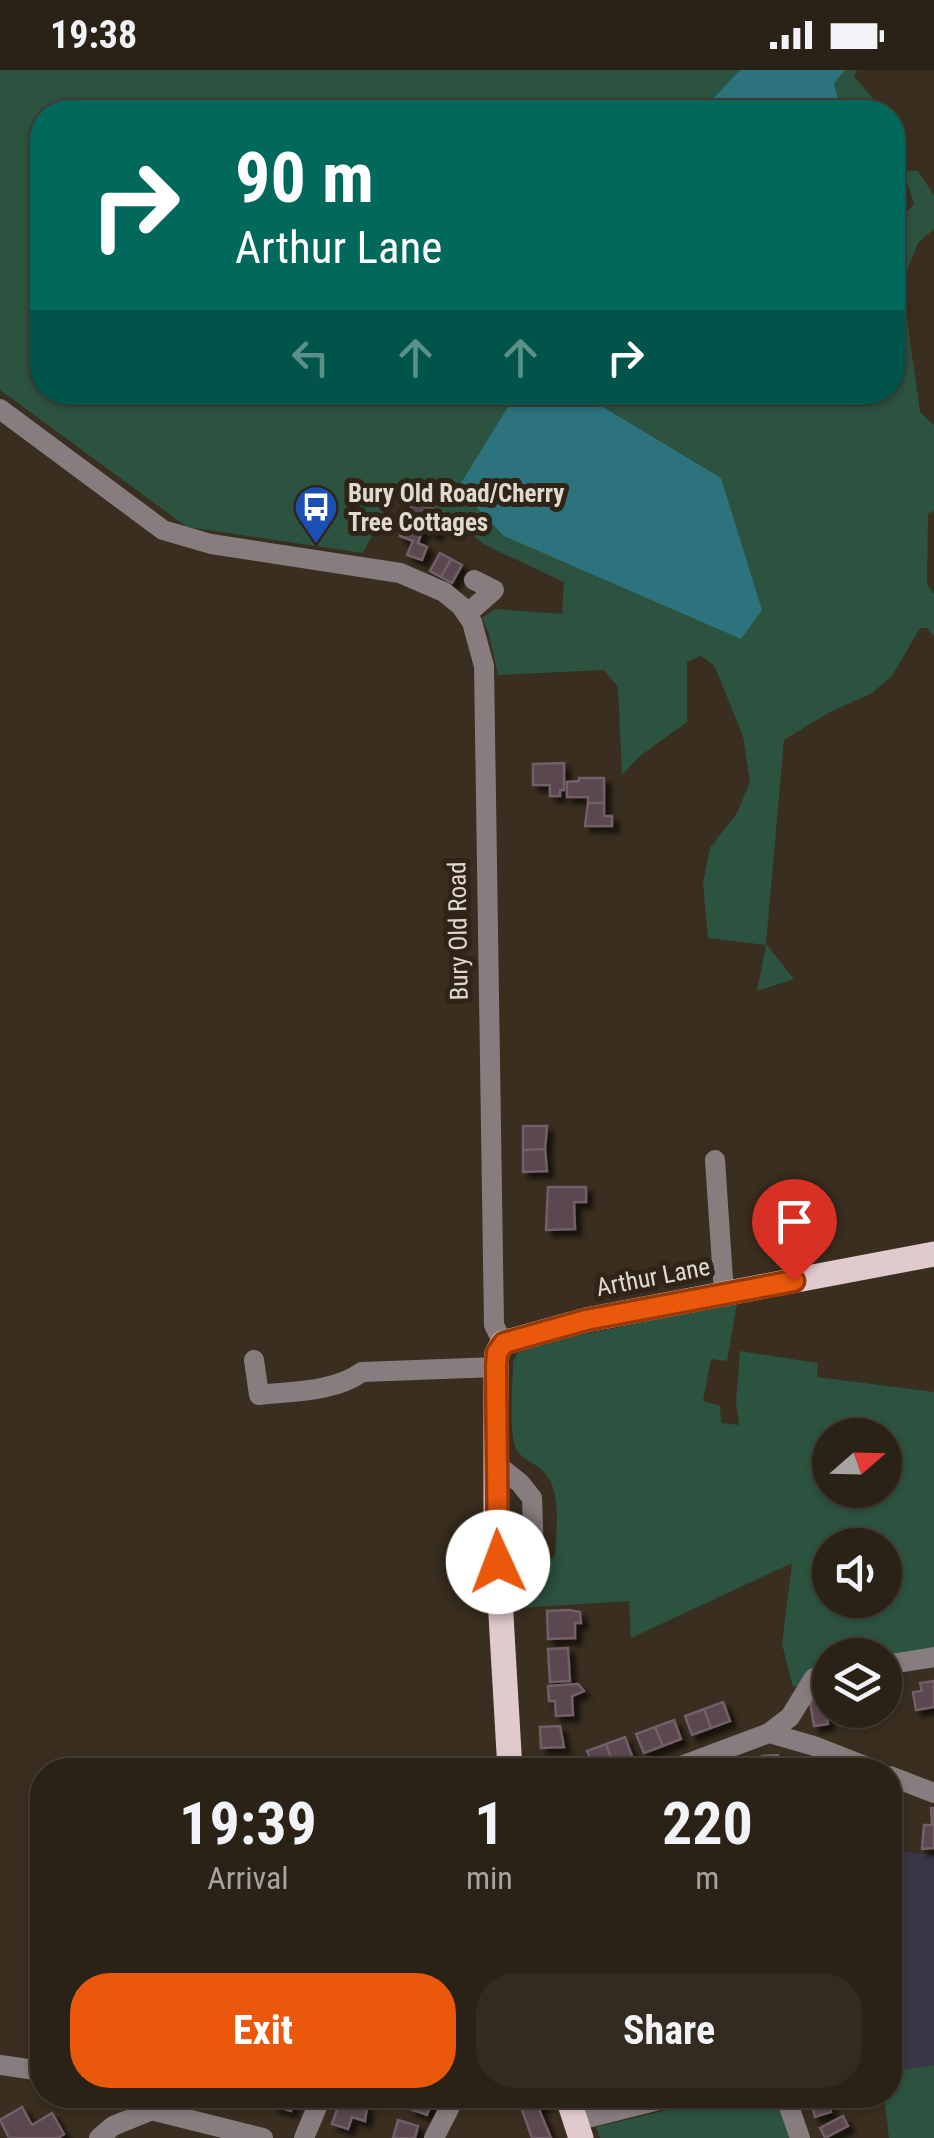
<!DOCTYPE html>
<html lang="en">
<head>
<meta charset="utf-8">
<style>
  body { margin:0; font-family:"Roboto Condensed",sans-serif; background:#332a20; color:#f1f3f6; height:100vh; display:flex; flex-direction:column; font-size:38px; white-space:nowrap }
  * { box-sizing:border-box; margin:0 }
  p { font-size:32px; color:#a6a4a1 }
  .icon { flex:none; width:55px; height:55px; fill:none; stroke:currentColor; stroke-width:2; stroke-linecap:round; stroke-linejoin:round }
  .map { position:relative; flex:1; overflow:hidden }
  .details { position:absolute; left:30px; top:1688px; width:872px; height:350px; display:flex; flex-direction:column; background:#2b2217; border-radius:40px; box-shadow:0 2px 8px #0004,0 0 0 2px #473f36 }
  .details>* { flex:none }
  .hud { position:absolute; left:30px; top:30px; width:875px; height:305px; border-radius:40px; box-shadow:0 2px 8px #0004,0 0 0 2px #473f36; background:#00695c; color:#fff; overflow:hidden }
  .needle { width:65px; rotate:70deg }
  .fabs { position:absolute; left:812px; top:1348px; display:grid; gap:20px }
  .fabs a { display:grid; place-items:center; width:90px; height:90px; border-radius:50%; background:#2b2217; box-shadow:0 2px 8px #0004,0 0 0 2px #473f36; font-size:50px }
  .pin { position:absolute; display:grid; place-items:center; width:85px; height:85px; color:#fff; margin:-102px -42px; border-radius:50% 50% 50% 0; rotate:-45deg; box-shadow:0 0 10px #0007 }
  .pin .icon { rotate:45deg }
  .me { position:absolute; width:110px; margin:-55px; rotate:358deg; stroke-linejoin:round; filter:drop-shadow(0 0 8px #0008) }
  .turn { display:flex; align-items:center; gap:35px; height:210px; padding:0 40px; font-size:45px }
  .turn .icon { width:130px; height:130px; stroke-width:2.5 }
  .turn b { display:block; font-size:70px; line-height:85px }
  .lanes { display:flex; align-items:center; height:95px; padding:0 40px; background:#0003; justify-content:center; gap:50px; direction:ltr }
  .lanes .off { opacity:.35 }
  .eta { display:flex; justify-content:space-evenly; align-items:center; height:170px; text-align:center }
  .eta b { font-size:60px; font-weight:700; line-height:70px }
  .primary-button { display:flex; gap:20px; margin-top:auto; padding:20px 40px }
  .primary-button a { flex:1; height:115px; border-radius:40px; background:#ea580c; color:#fff; font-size:40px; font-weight:700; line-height:115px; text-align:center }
  .primary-button a+a { background:#332a20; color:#f1f3f6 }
  .status { display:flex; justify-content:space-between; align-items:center; height:70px; padding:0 50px; background:#2b2217; direction:ltr }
  .status svg { height:28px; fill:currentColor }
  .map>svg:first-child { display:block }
  .education { fill:#393546 }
  .green { fill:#2c5340; fill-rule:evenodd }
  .water { fill:#2c737e }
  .building { fill:#5a4750; stroke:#725e67; stroke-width:2.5; filter:url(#shadow) }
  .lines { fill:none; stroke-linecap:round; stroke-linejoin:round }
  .minor { stroke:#877d7e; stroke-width:20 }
  .major { stroke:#e0cacd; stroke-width:25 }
  .route-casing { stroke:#983908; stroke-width:25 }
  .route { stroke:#ea580c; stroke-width:18 }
  .labels { text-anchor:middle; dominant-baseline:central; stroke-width:10; stroke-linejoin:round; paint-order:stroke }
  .poi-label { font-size:25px; font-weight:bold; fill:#e1d9d0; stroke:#2f2416; text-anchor:start }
  .street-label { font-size:25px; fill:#e1d9d0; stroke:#2f2416 }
</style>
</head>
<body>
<div class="status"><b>19:38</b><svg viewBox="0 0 49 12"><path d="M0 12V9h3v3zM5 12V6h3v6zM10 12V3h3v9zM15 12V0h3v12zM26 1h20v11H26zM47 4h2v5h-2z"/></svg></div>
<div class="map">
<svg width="934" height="2068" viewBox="0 0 934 2068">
  <defs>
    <filter id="shadow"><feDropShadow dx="6" dy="6" stdDeviation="2.5" flood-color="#0009"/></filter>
  </defs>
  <rect width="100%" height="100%" fill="#392e1f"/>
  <!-- education -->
  <path class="education" d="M890,1780L934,1785V1995L890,2001Z"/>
  <!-- green -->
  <path class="green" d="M0,0H740L700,42H42V322L517,323L458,419L721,408L580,323L892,322L893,143L898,152L914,134L903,100L918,101L934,125V159L918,173L902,213L920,342L934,355V441L928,444L927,514L934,524V567L927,558H920L892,606L872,623L828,643L784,670L766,874L794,909L757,921L766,875L708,868L703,814L710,778L737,743L750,712L743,666L714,595L701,586L687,592V652L640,686L622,705L618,617L604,600L498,605L489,564L482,548L495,539L562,544L564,512L485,475L443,442L395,422L363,483L187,457L0,320Z
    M845,0H857L854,6L884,42H842L834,14Z
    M737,1233L727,1291L711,1289L703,1331L720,1336L721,1353L739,1355L736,1332L740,1281L818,1293L817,1307L934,1322V1580L885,1585H830V1597L806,1614L793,1617L782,1574L792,1493L631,1568L629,1531L518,1538C521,1513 540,1502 555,1485C556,1459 563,1419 542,1400C531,1390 518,1389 514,1373C509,1349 513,1318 513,1292L518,1282L581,1265ZM830,1365H885V1420H830ZM830,1475H885V1530H830Z
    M934,1995V2068H889L884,2025H890V2001Z
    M731,2025H778L793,2068H600L596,2057Z"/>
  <!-- water -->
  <path class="water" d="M740,0H845L834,14L842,42H700Z
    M517,322L580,323L721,408L762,540L741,569L504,466L458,418Z"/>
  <!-- building -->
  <path class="building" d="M413,431L430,438L422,461L413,458L415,450L407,447Z
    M430,438L444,443L436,464L423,457Z
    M407,447L415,450L413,458L422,461L418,473L427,477L422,490L407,485L413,471L400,466Z
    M440,483L451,489L441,507L430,501Z
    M451,489L462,495L452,513L441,507Z
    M564,693V720H560V726H550V715H533V694Z
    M579,708H604V733H588V727H567V712L579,711Z
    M588,733H604V746H612V756H585Z
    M523,1056H547L545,1079L523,1080Z
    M545,1079L547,1101L523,1102V1080Z
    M548,1117H586V1132H574L575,1159L546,1160Z
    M569,1540L580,1542L581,1553H575V1568L548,1569L547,1541Z
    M568,1578L570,1611L550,1612L548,1579Z
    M934,1611V1637L916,1640L913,1622L922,1621L920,1613Z
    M578,1614L584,1621L572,1626L573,1645L556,1646L555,1631H549L548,1616Z
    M822,1620L828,1654L814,1656L810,1632Z
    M723,1632L730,1651L711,1658L704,1639Z
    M704,1639L711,1658L692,1665L685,1646Z
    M674,1650L681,1669L663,1676L655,1657Z
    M560,1656L564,1677L541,1678L540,1657Z
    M655,1657L663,1676L644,1683L636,1664Z
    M625,1667L632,1686L613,1693L606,1674Z
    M606,1674L613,1693L595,1700L587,1681Z
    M778,1685L779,1689H785V1700H762V1686Z
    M931,1738H934V1778L922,1779L924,1755H932Z
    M276,2025H295L291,2041L273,2036Z
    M415,2025L434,2026L427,2045L410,2039Z
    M809,2025H831L832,2029L828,2031L831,2042L815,2047Z
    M341,2028L367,2036L365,2051L352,2047L348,2059L332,2054Z
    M544,2029L546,2034L538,2037L551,2068H532L521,2037Z
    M22,2037L32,2055L52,2043L64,2064L58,2068H9L0,2050Z
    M843,2046L848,2056L825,2068L820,2058Z
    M398,2050L418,2056L415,2068H393Z"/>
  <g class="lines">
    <!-- minor -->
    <path class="minor" d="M0,339L163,460L211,474L400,503L444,522L461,536L472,552L484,596L494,1255L503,1273
      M467,544L494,520L474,510
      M715,1090L724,1224
      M254,1290L259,1325C294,1321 334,1322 362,1302L496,1297
      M496,1394L520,1413L532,1428L534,1484L527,1496L499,1524
      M885,1595L934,1587
      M769,1663L790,1647L814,1608L830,1605
      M670,1700L769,1663L814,1676L875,1700
      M890,1706L934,1723
      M0,1995L42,2001
      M112,2025L155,2041L263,2068
      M785,2025L800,2068
      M575,2051L679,2025
      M99,2068L113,2056L152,2040
      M304,2068L322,2025
      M434,2068L456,2025"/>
    <!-- major -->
    <path class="major" d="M510,1700L496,1460V1297L497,1283L503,1273L586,1250L934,1184
      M567,2025L581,2068"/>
  </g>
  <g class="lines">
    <!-- route casing -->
    <g class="route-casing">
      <path id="route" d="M498,1492L496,1297L497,1283L504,1273L586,1250L794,1211"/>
    </g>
    <!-- route -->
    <use href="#route" class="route"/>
  </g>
  <!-- icons -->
  <defs>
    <g id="bus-pin" transform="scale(2.25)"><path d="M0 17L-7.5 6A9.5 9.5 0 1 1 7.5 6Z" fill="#1a4fb4" stroke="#2f2416"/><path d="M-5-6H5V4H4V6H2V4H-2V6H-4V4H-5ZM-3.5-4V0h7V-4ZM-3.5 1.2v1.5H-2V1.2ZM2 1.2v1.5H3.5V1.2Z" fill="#fff"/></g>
  </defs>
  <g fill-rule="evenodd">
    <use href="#bus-pin" x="316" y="437"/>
  </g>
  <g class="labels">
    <!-- poi labels -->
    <g class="poi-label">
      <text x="348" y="423">Bury Old Road/Cherry<tspan x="348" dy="29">Tree Cottages</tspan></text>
    </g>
    <!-- street labels -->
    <g class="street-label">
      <text transform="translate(458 861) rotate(-91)">Bury Old Road</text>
      <text transform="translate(653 1207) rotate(-11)">Arthur Lane</text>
    </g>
  </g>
</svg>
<div class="fabs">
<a><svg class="needle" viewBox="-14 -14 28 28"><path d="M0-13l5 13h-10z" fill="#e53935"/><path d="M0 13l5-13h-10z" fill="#a6a4a1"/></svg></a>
<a><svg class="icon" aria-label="sound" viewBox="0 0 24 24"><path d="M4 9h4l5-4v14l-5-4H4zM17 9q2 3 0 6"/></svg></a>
<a><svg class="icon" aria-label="layers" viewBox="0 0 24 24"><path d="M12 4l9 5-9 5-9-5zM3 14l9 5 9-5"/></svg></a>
</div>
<div class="pin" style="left:794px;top:1211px;background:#d93025"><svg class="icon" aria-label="arrive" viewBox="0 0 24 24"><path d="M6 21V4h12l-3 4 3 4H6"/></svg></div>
<svg class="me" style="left:498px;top:1492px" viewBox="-20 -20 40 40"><circle r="19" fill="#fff"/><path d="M0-13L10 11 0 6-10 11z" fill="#ea580c"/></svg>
<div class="hud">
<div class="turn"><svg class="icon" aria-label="right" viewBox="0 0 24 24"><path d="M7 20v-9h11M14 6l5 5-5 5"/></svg><div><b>90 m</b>Arthur Lane</div></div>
<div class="lanes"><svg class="icon off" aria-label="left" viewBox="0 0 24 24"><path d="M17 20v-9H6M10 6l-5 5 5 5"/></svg><svg class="icon off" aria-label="ahead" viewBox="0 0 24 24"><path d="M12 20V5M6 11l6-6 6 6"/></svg><svg class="icon off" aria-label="ahead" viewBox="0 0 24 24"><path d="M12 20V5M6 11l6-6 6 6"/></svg><svg class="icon" aria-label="right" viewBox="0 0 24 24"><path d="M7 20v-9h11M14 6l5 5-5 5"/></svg></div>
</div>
<section class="details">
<div class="eta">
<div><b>19:39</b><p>Arrival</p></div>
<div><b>1</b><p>min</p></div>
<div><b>220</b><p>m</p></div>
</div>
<div class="primary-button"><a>Exit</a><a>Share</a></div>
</section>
</div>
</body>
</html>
